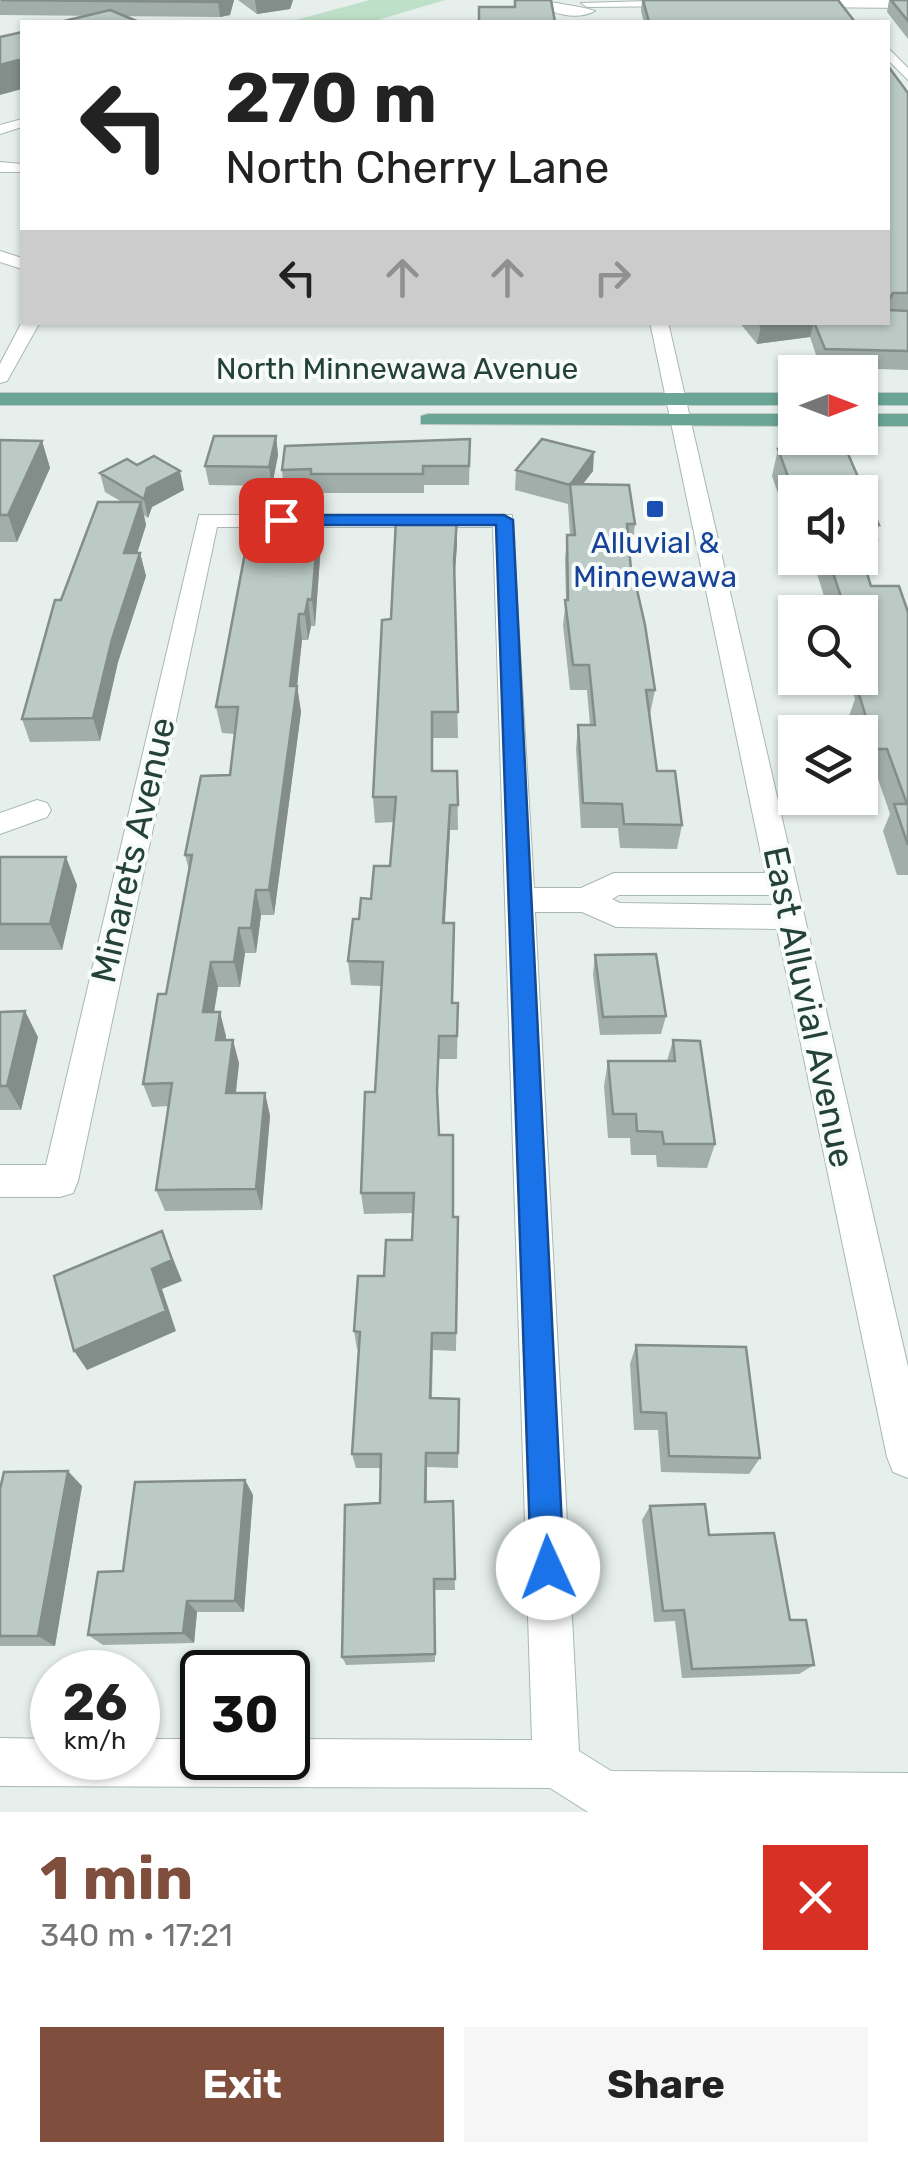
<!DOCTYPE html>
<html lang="en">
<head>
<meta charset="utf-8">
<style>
  body { margin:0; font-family:Rubik,sans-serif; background:#f6f6f6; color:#222; height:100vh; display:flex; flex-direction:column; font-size:38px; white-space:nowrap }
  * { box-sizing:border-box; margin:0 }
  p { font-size:32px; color:#767676 }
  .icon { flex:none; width:55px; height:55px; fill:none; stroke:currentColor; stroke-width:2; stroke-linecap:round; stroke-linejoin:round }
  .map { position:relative; height:1812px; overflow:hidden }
  .side { display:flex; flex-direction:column; background:#fff; flex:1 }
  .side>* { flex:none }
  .guide { position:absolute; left:20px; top:20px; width:870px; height:305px; border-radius:0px; box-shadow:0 2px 8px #0004; background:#fff; color:#222; overflow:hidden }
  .needle { width:65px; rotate:90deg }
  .buttons { position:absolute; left:778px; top:355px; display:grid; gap:20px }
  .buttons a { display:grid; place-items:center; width:100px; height:100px; border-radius:0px; background:#fff; box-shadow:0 2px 8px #0004; font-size:50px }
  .speed { position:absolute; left:30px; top:1650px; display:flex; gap:20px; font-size:50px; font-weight:700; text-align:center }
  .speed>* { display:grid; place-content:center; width:130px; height:130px; border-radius:50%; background:#fff; box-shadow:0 2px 8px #0004; line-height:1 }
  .speed small { font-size:25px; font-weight:400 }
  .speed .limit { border:5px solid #111; border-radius:15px; background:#fff; color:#111 }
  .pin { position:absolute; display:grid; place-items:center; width:85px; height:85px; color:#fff; margin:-42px; border-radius:20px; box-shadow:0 5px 15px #0006 }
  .me { position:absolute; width:110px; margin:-55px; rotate:358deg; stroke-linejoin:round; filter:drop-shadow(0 0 8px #0008) }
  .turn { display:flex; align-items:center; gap:35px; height:210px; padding:0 40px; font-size:45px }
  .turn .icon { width:130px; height:130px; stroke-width:2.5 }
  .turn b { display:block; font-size:70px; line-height:85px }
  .lanes { display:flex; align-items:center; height:95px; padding:0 40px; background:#0003; justify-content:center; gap:50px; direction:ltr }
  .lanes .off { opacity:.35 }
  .round { display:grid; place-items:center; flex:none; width:105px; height:105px; border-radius:0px; background:#f6f6f6 }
  .headline { display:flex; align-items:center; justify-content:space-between; height:170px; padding:0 40px }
  h1 { font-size:60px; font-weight:700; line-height:75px; color:#804e3d }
  .cta { display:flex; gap:20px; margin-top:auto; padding:20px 40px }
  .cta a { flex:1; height:115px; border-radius:0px; background:#804e3d; color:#fff; font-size:40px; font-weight:700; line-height:115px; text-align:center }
  .cta a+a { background:#f6f6f6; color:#222 }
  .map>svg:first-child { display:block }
  .green { fill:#bfe0c8 }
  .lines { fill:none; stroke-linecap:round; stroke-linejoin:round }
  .minor-casing { stroke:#a8b8b2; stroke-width:2 }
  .major-casing { stroke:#c2cac8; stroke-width:2 }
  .minor { fill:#fff; fill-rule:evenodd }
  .major { fill:#6aa596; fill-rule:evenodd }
  .wall { fill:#a1aea9 }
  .shaded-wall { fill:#838d89 }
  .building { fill:#bbcac4; stroke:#838d89; stroke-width:2.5 }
  .route { fill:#1a73e8; stroke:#114b97; stroke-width:2.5 }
  .transit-dot { fill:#1a4fb4; stroke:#f7fbf9; stroke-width:4 }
  .labels { text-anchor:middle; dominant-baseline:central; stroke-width:8; stroke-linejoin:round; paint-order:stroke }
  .far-street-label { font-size:30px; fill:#24423a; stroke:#f7fbf9 }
  .far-transit-label { font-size:30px; fill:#164399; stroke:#f7fbf9 }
  .street-label { font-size:35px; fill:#24423a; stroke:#f7fbf9 }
</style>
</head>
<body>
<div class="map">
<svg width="908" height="1812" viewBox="0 0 908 1812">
  <rect width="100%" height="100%" fill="#e6efeb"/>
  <!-- green -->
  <path class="green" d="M370,0H445L371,22H288Z"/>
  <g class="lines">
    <!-- minor casing -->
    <g class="minor-casing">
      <path id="minor" d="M533,0C541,0 589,8 595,11C576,21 549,14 533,0Z
        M680,0L684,6L587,7L581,3Z
        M799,0H908V8L801,7L795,3Z
        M888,48L908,68V80L888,60Z
        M22,119V127L0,134V125Z
        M0,162L22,164V172H0Z
        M0,251L22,258V269L0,262Z
        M22,322H40L7,381L0,383V364Z
        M650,322H668L908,1367V1478L893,1472L887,1457L777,929L616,927L582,912H535L579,1751L611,1771L908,1773V1812H588L550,1788L0,1786V1738L52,1739V1758H138V1739H202V1758H288V1739L532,1740L493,527H217L78,1181L73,1193L60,1197H0V1165H46L199,515H512L534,888H581L614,873H765ZM619,895H770L772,905L620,903L612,899Z
        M37,800L47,803L51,810L47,817L0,834V813Z"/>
    </g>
    <!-- major casing -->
    <g class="major-casing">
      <path id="major" d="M0,393H795V405H0Z
        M860,393H908V405H860Z
        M428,414H795V426L421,424V416Z
        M860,414H908V426H860Z"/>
    </g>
    <!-- minor -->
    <use href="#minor" class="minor"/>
    <!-- major -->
    <use href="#major" class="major"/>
  </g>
  <!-- wall -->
  <path class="wall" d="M0,0H234L230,15L220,17L0,15Z
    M238,0H293L290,9L257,14Z
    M642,0H838L855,22H644L641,11Z
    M889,0H908V39L887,12Z
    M888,66L908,93V370L820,367L810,337L757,344L739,322H888Z
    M276,436L278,455L272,486L209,485L205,466Z
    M841,438L879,525L876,535L877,539L869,566H865L871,586H899L908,612V875H897L883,831L890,814L877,776H866L860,756V732H853L848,719L855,699L848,678H860V612H829L812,558H860V492H795V542L772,476L778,449H791L793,439Z
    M470,439L469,485H424V493H313V488L284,489L282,470Z
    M0,440L42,441L50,468L17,542H0Z
    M516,470L593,471L583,484L635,524L632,549L629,548L632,581L655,690L650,714L657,771L682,825L677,849L620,848L618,828H581L576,749L578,725H590L587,690H570L563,625L566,600L565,560L567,535H570L568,504L515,490Z
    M100,473L184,490L152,507L148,518L144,515L146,525L137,553H140L146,576L118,662L100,741L30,742L22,719L61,600L122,502L105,492Z
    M319,518L321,544L315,626H311L308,640H302L297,686L301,712L274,915H261L256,953H245L240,987H218L214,1012L226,1036V1040L239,1063L236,1093H265L270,1116L262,1210L165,1211L156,1190L169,1106L152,1107L143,1084L166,994L189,870L185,855L230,775L235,734L222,733L216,707L270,536Z
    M457,545L454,579L458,738H432L433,771H457L458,830H450L445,923L453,1003H458L457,1059H439L437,1106L439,1135L453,1217H458L456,1351L433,1350L432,1398L459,1399L458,1468L427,1467V1502L453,1501L455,1590H434L435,1662L346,1665L342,1657L380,1503L381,1468H356L352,1454L359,1349H357L354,1331L384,1276L412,1240L413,1213L364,1214L361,1193L375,1092L382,986L351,985L348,961L359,919L390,866L394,822L375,823L373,797Z
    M0,857L77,885L62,950H0Z
    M595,955L666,1016L661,1034L600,1035L593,974Z
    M0,1012L38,1037L21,1110H0Z
    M673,1040L715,1144L707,1168L657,1167L656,1155H631L630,1138H608L604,1086L608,1061H667Z
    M636,1345L760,1458L749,1474L661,1472L658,1430H634L630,1364Z
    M245,1480L253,1495L244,1612H197L194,1643L103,1645L88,1635L123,1571Z
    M82,1486L55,1646H0V1489Z
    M650,1506L709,1535L790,1620L814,1665L799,1674L682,1678L675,1621L654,1622L642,1520Z"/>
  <!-- shaded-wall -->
  <path class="shaded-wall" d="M227,0H234L230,15L220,17L218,2Z
    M255,0H293L290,9L257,14Z
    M22,59V89L0,95V65Z
    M788,322H814L810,337L757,344L761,326Z
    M276,436L278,455L272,486L269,467Z
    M42,441L50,468L17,542L8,515Z
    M594,452L593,471L571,499L570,484Z
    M180,471L184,490L152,507L148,518L144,499L147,488Z
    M141,502L146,525L130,576L124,553Z
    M319,518L321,544L315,626L312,600Z
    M457,519V545L454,586V560Z
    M140,553L146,576L118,662L100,741L93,718L112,639Z
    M308,599L311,626L308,640L305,614Z
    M299,614L302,640L295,704L297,686L301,712L274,915L269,890Z
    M450,805V830L443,948V923Z
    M66,857L77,885L62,950L50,924Z
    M256,890L261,915L256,953L251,928Z
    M239,928L245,953L240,987L234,962Z
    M211,962L218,987L210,1036L203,1012Z
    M25,1011L38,1037L21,1110L7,1086Z
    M220,1012L226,1036L223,1064L216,1040Z
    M233,1040L239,1063L233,1116L226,1093Z
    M265,1093L270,1116L262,1210L256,1189Z
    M162,1231L182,1281L162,1289L176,1331L87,1370L74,1351L152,1269Z
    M68,1471L82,1486L55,1646L38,1636Z
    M245,1480L253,1495L244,1612L235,1601Z
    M187,1601L197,1612L194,1643L183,1633Z"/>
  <!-- building -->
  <path class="building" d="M1,0H227L218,2Z
    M515,0H551L555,22H479V7H515Z
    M643,0H838L855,22H649Z
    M891,0H908V21Z
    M110,10L139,22H60Z
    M22,32V59L0,65V37Z
    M888,66L908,93V293H893L888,301Z
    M888,310L908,311V351L825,349L814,322H888Z
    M758,322H788L761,326Z
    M214,436H276L269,467L205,466Z
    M841,438L879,525H872L877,539H860V492H795V496L778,449H797L793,439Z
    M470,439L469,466H423V474H311V469L282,470L285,446Z
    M542,439L594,452L570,485L516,470Z
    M0,440L42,441L8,515H0Z
    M154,456L180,471L147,488L144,499L100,473L127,459L137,465Z
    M570,484L629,485L635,524H627L632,581H635L645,625L655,690H646L657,771H675L682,825L624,824L622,804L583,803L578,725H595L589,665H573L565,600H568L567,535H575Z
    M98,502H141L124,553H140L112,639L93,718L22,719L55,600H61Z
    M319,518L312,600L308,599L305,614H299L290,686H297L269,890H256L251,928H239L234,962H211L203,1012H220L216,1040H233L226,1093H265L256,1189L156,1190L172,1083L143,1084L158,994H166L192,855H185L201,776L230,775L238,707H216L248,537L270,536L272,519Z
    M396,519H457L454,560L458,712H432V771H457L458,805H450L443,923H454L452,1003H458L457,1036H439L437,1091L439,1135H453V1217H458L456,1333H432L430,1398L459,1399L458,1453H426L425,1502L453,1501L455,1579H434L435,1654L342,1657L345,1505L380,1503L381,1454H352L360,1332L354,1331L358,1276H384L386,1240H412L414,1193H361L365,1092H375L383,962L348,961L353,919H359L361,898L371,899L374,866H390L396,797H373L382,620L391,619Z
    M860,551L871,586H899L908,612V845L894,804H907L887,749H876L858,691H870L860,658V612H846L828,558H860Z
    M0,857H66L50,924H0Z
    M656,954L666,1016L603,1017L595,955Z
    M25,1011L7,1086H0V1012Z
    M673,1040L700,1041L715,1144H664L662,1132L637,1131L636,1114H613L608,1061H675Z
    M162,1231L172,1260L152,1269L166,1311L74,1351L54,1276Z
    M636,1345L746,1347L760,1458L669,1456L666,1413L641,1412Z
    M68,1471L38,1636H0V1489L4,1472Z
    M245,1480L235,1601H187L183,1633L88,1635L98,1572L123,1571L135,1482Z
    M705,1504L709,1535L774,1533L790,1620H806L814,1665L692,1669L684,1610L663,1611L650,1506Z"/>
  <!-- route -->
  <path class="route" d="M504,515L513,520L564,1568L559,1579L548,1584L536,1579L531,1568L496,525H281L273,520L281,515Z"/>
  <!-- markers -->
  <rect class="transit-dot" x="645" y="499" width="20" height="20" rx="5"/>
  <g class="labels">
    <!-- far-street labels -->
    <g class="far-street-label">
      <text x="397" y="369">North Minnewawa Avenue</text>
    </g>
    <!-- far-transit labels -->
    <g class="far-transit-label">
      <text x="655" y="543">Alluvial &amp;<tspan x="655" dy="34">Minnewawa</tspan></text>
    </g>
    <!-- street labels -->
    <g class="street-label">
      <text transform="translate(133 850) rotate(-77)">Minarets Avenue</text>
      <text transform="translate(809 1007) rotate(78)">East Alluvial Avenue</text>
    </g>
  </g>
</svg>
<div class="buttons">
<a><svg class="needle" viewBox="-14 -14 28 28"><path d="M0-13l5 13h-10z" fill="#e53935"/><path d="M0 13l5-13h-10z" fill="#767676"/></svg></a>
<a><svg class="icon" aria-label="sound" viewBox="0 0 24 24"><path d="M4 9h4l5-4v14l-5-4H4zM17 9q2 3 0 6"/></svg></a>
<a><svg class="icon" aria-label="search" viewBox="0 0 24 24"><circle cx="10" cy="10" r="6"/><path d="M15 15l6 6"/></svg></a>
<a><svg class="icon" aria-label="layers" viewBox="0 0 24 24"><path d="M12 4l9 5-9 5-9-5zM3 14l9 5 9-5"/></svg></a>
</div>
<div class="speed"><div>26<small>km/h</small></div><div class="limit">30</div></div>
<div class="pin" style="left:281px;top:520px;background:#d93025"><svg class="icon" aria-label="arrive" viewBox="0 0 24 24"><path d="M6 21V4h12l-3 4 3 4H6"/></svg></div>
<svg class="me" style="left:548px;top:1568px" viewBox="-20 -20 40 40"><circle r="19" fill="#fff"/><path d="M0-13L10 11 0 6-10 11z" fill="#1a73e8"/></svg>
<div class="guide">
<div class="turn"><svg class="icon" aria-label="left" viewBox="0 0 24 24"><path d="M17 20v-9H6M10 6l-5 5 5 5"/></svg><div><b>270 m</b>North Cherry Lane</div></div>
<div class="lanes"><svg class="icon" aria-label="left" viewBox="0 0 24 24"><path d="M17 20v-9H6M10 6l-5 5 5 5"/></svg><svg class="icon off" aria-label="ahead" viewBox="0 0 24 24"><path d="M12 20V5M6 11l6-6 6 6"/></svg><svg class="icon off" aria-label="ahead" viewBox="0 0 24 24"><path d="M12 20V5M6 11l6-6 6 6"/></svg><svg class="icon off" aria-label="right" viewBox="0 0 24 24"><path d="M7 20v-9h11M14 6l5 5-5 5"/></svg></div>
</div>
</div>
<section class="side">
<div class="headline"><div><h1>1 min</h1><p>340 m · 17:21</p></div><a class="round" style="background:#d93025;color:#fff"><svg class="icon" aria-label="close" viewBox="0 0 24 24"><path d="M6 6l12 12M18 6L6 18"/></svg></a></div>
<div class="cta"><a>Exit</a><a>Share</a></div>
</section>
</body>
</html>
